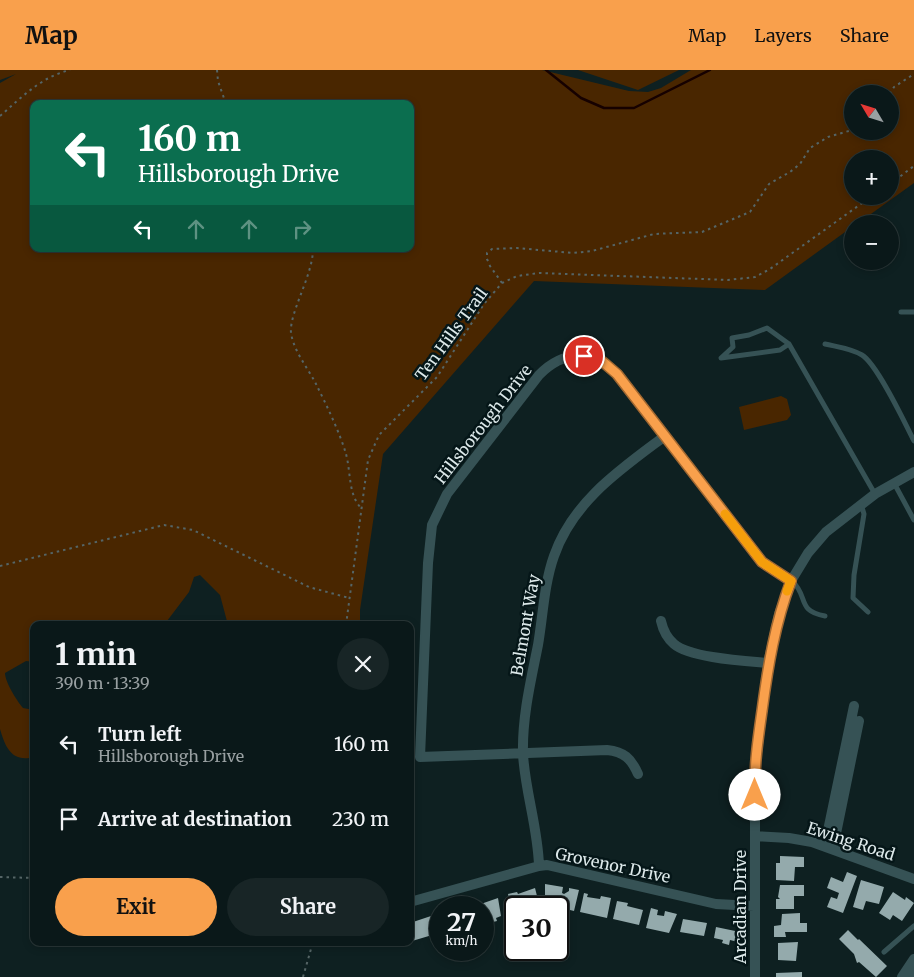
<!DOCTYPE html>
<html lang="en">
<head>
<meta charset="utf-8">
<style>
  body { margin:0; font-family:Merriweather,serif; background:#182526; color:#f1f3f6; height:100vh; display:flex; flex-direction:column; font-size:19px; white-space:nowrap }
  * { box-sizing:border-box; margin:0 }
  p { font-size:16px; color:#99a0a2 }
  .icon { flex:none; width:28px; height:28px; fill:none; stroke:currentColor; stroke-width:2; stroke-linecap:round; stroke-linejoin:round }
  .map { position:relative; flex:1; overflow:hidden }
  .panel { position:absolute; left:30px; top:551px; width:384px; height:325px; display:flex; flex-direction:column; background:#0a1819; border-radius:10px; box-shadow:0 2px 8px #0003,0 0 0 1px #2a3738 }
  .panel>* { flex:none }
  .hud { position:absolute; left:30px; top:30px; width:384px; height:152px; border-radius:10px; box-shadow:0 2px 8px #0003,0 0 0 1px #2a3738; background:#0b6e4f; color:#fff; overflow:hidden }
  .needle { width:32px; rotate:308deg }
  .tools { position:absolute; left:844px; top:15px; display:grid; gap:10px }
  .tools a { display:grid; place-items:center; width:55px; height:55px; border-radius:50%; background:#0a1819; box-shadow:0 2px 8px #0003,0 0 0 1px #2a3738; font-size:25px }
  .speed { position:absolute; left:429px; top:826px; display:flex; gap:10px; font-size:25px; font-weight:700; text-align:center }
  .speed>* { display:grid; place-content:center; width:65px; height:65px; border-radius:50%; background:#0a1819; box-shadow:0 2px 8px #0003,0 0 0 1px #2a3738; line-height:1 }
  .speed small { font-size:12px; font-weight:400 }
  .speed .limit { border:2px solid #111; border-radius:8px; background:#fff; color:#111 }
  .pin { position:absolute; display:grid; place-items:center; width:42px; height:42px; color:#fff; margin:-21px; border:2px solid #fff; border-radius:50%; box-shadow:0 1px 5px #0007 }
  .me { position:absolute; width:55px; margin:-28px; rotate:0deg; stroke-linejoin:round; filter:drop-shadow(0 0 4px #0008) }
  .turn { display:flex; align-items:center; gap:18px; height:105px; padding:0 25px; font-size:22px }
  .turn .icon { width:65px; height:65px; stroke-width:2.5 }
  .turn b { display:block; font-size:35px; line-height:42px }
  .lanes { display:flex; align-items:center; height:48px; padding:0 25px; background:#0003; justify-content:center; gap:25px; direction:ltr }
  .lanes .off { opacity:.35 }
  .round { display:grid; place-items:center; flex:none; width:52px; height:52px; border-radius:26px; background:#182526 }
  .headline { display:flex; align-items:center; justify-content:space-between; height:85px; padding:0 25px }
  h1 { font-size:30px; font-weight:700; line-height:38px }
  .action { display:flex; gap:10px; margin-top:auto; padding:10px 25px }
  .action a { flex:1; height:58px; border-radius:30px; background:#f9a04c; color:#111; font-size:20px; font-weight:700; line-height:58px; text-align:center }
  .action a+a { background:#182526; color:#f1f3f6 }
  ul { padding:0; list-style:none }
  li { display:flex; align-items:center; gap:15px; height:75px; padding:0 25px }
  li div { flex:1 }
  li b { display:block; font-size:19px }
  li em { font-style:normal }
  header { display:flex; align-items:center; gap:30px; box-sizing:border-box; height:70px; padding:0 25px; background:#f9a04c; color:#111 }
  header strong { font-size:24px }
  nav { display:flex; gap:28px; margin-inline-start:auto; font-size:18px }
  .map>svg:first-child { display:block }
  .green { fill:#492600; fill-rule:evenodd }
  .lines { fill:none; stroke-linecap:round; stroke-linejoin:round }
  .stream { stroke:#160100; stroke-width:2.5 }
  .building { fill:#94aaac }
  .path { stroke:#556566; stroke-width:2; stroke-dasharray:2.5 4; stroke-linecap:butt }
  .lane { stroke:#365255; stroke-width:5 }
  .street { stroke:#365255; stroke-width:10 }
  .route-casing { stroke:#a26831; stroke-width:12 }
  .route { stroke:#f9a04c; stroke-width:9 }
  .slow { stroke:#f59e0b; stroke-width:9 }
  .labels { text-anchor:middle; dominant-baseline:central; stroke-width:5; stroke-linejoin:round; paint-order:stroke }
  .street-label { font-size:16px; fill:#dde9ea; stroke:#051618 }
</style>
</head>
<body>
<header>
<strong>Map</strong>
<nav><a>Map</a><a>Layers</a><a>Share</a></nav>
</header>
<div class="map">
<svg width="914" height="907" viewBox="0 0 914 907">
  <rect width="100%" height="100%" fill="#0e2021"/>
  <!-- green -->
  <path class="green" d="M0,0H542L629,21L648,22L661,18L691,0H914V113L857,154H852V157L765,220L534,211L383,384L360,540V555H228L220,525L200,505L194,507L189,522L164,555H34V592L26,591L5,603C5,612 17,631 23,638L34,640V687C11,693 5,676 0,659V13L16,4L0,10ZM852,24H890V61H852ZM34,34H410V179H34ZM852,89H890V126H852Z
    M578,0H679L638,20Z
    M781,326L787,329L791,345L787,350L744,360L739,337Z"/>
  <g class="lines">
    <!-- stream -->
    <path class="stream" d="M546,0L581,28L604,38H634L710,0"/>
  </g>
  <!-- building -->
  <path class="building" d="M780,786L804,787V797H795L794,811L776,810V793H780Z
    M847,802L857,806L843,843L827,837L831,827L837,829L839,823L827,818L831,807L843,812Z
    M861,810L884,817L879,834L866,831L863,840L853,837Z
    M545,814L563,817L562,823L564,824L569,821V818L579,820L574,841L550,835L552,827L545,825Z
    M780,815H804V826H794V839H776V829H780L778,827Z
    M535,818L540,838H515V845L513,846L508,824L517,822L518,824Z
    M893,822L905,830L906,827L914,833L902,851L893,845L890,850L879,843Z
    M584,823L588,824L587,827L600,829L601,826L611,828L607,848L580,842Z
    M498,828L501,846L496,848L497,851L482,855V838L475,836Z
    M617,831L628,833L627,836L643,840L639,855L613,849Z
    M651,838L658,840L657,845L664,846L665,841L677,844L669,863L646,858Z
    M800,843V853H807V862H785L786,867H774V856L781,855L782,844Z
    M434,845L439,863L412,871L410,853Z
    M683,849L707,853L704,866L680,862Z
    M716,857L740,862L738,872L730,870L729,875L722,873L723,870L714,868Z
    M848,860L858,870L859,869L887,896L876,907L859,892L857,893L854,884L839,869Z
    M798,872L796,891L778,890V873Z
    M802,902V907H776V903Z"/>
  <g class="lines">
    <!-- path -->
    <path class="path" d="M217,0L218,11L226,34
      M890,24L894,17L914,4
      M0,46C22,27 41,7 70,0
      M890,114L914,96
      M313,179C313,205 289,243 291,263C294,282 308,298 316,314C326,334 340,363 346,384C351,402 348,424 361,438
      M502,213L490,196L487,189V183L492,179L517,178L573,183L592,181L654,164L702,162L750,142L769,114L790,102L800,94L810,78L828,67L852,60
      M0,496L164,455L193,460L309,517L349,528
      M346,555L368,390L379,365L437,307L484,234L502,213L517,206L539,203L728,210L755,207L770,199L872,126
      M0,807L34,808
      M303,907L313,872"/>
    <!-- lane -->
    <path class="lane" d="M901,242H914
      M789,274L780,280L721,288L733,277L732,268L749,265L767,258L789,274L875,424
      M825,274C838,277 850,278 862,285C877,294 905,353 914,371
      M894,413L914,450
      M861,434L864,444L854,505L853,528L868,542
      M792,511C809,526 796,541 825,546
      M884,882L914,856"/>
    <!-- street -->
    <path class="street" d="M661,551C663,560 667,568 674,574C690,588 746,591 768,593
      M638,704C631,688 624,682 607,680L420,687L428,493L432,455L447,424L539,305C565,279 590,281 617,304L762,492L791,511
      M755,766L789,768L812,772L914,809
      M825,775L854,636
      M833,778L859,651
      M539,796C538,758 525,721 523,684C522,647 531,610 538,575C543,546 544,514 554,486C573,431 621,399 665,366
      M410,832L539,796L547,795L716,834L754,836
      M755,907V699L768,593L779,544L791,511L808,483L826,462L875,424L914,402
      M902,907L914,889
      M912,907L914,902"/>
  </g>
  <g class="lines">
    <!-- route casing -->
    <g class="route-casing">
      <path id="route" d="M584,286L603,292L617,304L762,492L791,511C775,553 768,596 762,641C758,669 754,696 755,725"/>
    </g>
    <!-- route -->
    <use href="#route" class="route"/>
    <!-- slow -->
    <path class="slow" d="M725,444L762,492L791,511L787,521"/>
  </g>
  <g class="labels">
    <!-- street labels -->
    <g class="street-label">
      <text transform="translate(451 264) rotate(-54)">Ten Hills Trail</text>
      <text transform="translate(483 354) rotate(-52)">Hillsborough Drive</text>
      <text transform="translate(525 555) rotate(-80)">Belmont Way</text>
      <text transform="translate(851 771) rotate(18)">Ewing Road</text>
      <text transform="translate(613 795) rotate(12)">Grovenor Drive</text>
      <text transform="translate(740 837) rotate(-90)">Arcadian Drive</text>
    </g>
  </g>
</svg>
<div class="tools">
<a><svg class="needle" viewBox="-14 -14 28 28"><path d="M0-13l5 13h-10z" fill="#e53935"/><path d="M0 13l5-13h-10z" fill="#99a0a2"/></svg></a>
<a>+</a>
<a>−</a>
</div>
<div class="speed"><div>27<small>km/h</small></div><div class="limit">30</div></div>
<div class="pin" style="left:584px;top:286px;background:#d93025"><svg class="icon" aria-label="arrive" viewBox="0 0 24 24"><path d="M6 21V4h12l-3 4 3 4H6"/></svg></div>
<svg class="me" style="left:755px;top:725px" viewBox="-20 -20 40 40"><circle r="19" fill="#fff"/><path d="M0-13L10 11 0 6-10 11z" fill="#f9a04c"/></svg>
<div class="hud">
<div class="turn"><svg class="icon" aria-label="left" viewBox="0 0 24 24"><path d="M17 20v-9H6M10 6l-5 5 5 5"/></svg><div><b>160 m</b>Hillsborough Drive</div></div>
<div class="lanes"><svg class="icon" aria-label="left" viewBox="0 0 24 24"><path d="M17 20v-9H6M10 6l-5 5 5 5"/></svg><svg class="icon off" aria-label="ahead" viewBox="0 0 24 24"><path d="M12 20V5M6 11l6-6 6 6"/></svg><svg class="icon off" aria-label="ahead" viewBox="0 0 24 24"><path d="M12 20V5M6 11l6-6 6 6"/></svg><svg class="icon off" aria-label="right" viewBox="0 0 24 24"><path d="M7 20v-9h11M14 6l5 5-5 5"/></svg></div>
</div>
<section class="panel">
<div class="headline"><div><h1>1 min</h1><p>390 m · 13:39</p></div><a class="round"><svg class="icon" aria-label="close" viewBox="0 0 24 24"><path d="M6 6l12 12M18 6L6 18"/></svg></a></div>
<ul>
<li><svg class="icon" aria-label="left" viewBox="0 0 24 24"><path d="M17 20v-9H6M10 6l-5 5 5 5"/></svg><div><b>Turn left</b><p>Hillsborough Drive</p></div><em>160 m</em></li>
<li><svg class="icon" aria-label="arrive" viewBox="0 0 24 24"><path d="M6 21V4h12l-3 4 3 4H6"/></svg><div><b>Arrive at destination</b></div><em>230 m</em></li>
</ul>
<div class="action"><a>Exit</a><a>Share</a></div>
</section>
</div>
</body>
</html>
